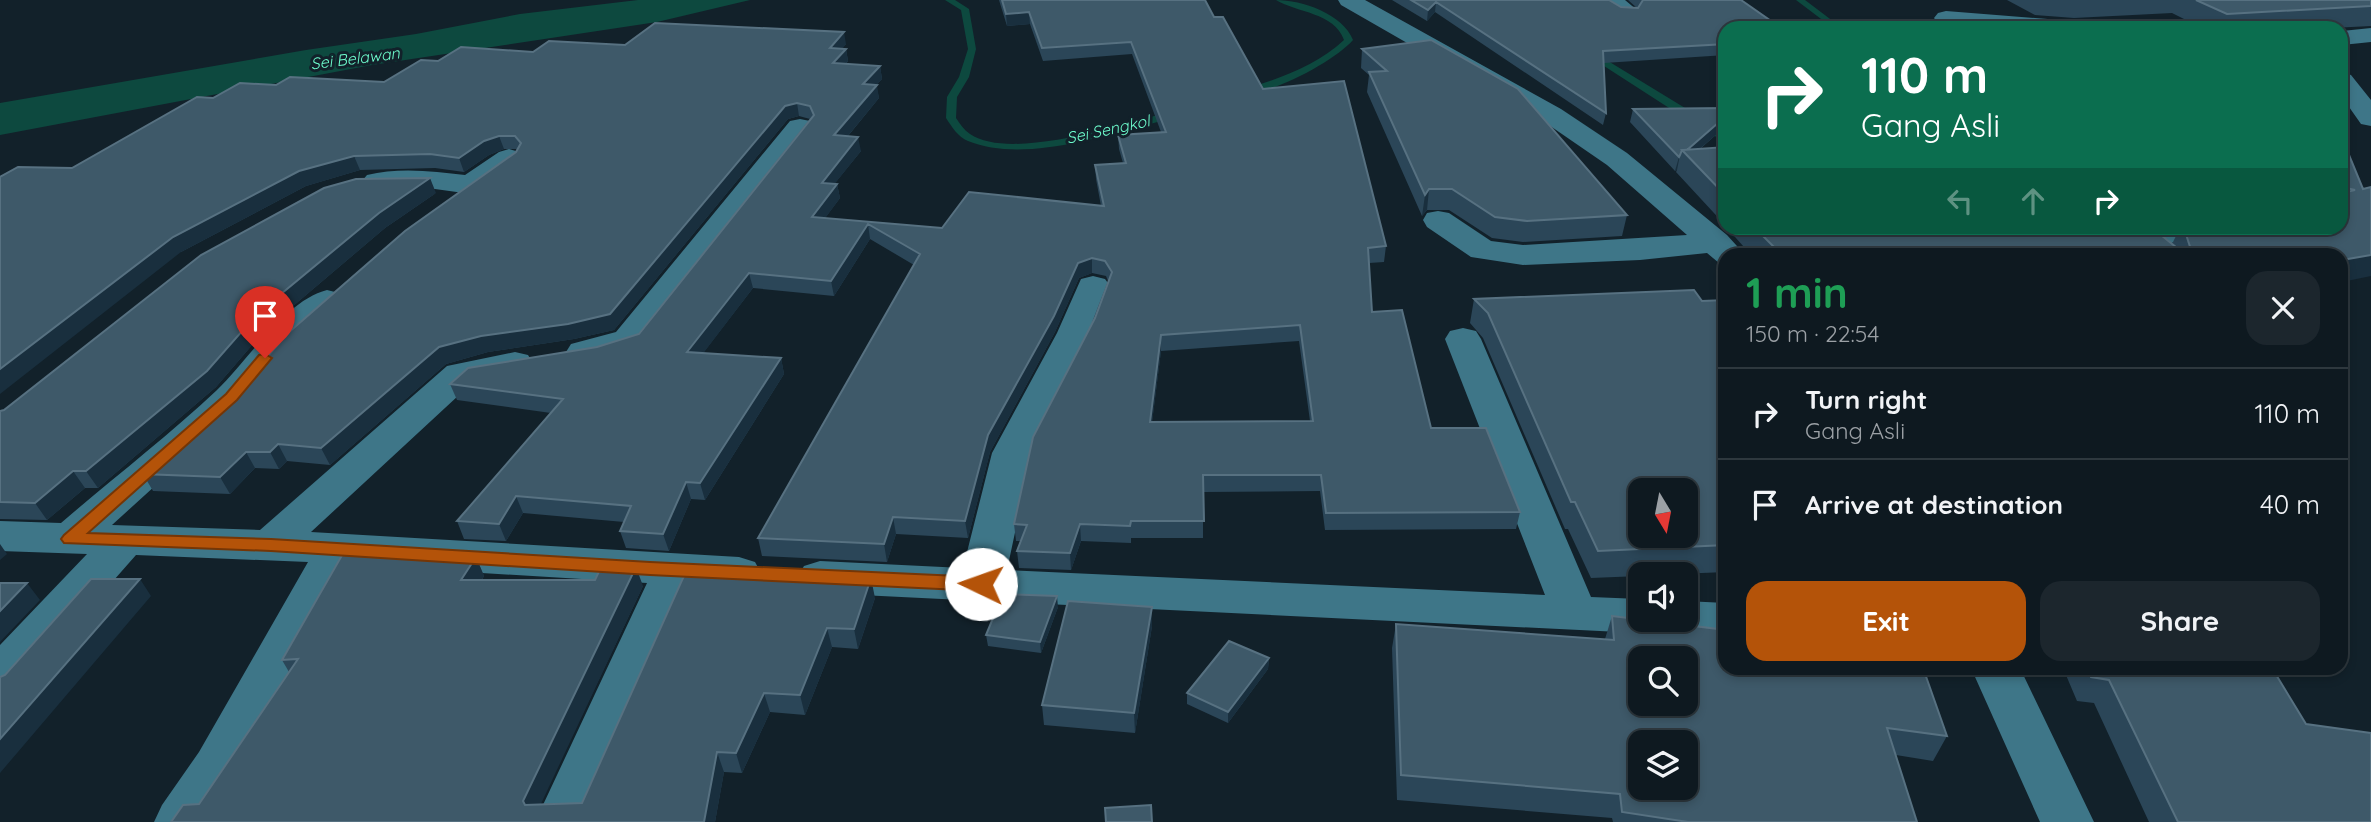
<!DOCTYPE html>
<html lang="en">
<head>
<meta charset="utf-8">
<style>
  body { margin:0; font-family:Quicksand,sans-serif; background:#1c262d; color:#f1f3f6; height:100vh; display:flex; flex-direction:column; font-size:26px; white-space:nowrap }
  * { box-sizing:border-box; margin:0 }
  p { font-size:23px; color:#9ba0a5 }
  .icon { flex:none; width:38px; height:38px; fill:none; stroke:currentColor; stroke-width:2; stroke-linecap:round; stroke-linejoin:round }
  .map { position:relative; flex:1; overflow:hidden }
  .panel { position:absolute; left:1718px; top:248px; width:630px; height:427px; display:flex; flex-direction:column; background:#0e1920; border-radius:21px; box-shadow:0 4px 10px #0003,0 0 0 2px #2e383e }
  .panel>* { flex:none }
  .hud { position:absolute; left:1718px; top:21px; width:630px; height:214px; border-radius:21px; box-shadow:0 4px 10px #0003,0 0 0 2px #2e383e; background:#0b6e4f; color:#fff; overflow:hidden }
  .needle { width:46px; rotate:170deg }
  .fabs { position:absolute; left:1628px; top:478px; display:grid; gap:14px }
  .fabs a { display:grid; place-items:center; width:70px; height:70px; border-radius:14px; background:#0e1920; box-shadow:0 4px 10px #0003,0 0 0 2px #2e383e; font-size:35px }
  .pin { position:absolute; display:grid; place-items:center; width:60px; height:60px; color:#fff; margin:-72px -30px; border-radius:50% 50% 50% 0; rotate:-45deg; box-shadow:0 0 7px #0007 }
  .pin .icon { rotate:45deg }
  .me { position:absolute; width:77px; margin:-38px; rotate:273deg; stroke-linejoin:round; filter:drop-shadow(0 0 5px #0008) }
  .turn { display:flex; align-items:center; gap:24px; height:147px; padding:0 28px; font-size:32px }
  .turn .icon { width:91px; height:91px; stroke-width:2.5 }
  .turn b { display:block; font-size:49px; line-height:60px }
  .lanes { display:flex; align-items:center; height:66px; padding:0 28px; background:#0003; justify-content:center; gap:35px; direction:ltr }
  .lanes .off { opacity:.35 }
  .round { display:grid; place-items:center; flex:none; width:74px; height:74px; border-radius:21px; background:#1c262d }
  .headline { display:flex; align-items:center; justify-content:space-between; height:119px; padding:0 28px }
  h1 { font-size:42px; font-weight:800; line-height:52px; color:#1e9e55 }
  .primary-button { display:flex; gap:14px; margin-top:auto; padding:14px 28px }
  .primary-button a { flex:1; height:80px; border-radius:21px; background:#b45309; color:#fff; font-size:28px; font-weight:800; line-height:80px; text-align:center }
  .primary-button a+a { background:#1c262d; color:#f1f3f6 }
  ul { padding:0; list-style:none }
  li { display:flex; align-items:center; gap:21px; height:91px; padding:0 28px; border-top:2px solid #2e383e }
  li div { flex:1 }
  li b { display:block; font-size:26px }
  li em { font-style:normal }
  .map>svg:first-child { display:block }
  .water { fill:#0d493f }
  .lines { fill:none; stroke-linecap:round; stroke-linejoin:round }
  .stream { fill:#0d493f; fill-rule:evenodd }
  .minor { fill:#3e7688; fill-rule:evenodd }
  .wall { fill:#2b4658; fill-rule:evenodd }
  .shaded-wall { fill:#192f3e }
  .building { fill:#3e5969; stroke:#577181; stroke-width:2; fill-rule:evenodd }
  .route { fill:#b45309; stroke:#753606; stroke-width:2 }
  .labels { text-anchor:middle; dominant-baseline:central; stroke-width:6; stroke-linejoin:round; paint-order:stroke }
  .far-water-label { font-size:16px; font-style:italic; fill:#6dfbcc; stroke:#12212a }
</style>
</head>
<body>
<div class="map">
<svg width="2371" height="822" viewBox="0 0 2371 822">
  <rect width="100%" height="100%" fill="#12212a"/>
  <!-- water -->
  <path class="water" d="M638,0H750L657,22L372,65L0,135V103L306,50L416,34L520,14Z"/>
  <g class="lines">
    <!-- stream -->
    <path class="stream" d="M945,0H955L969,9L976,49L969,77L957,97L956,118C960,124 964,130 970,134C1011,162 1127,123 1172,111L1177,114C1166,121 1149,124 1137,127C1088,141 1016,161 968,141C958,137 952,127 946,118L947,97L959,77L968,49L961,10Z
      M1276,0C1302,0 1343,14 1353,40C1335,61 1269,96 1242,94V90C1278,79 1316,66 1344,40C1334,12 1297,13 1276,0Z
      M1796,0H1805L1842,28H1833Z
      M1590,50L1726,133V140L1711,135L1587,55L1586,53Z"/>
    <!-- minor -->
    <path class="minor" d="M1338,0H1365L1561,109L1627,153L1727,235L1746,256H1726V265L1719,263L1707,253L1640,260L1523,265L1471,257L1427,227L1423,220L1427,213L1438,211L1449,213L1491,241L1523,245L1687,235L1607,165L1543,121L1341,5Z
      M1599,0H1625L1638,11L1635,16C1621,19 1607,11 1599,0Z
      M1946,11L2073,21L2081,23L2085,28H1985L1938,23L1934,18L1938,13Z
      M2371,28V42L2342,45V31Z
      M2342,72L2351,75L2371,100V126L2361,124L2342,97Z
      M800,119L810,121L814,127L642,348L584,363L571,360L566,352L571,344L616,332L790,121Z
      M509,149L519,152L523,158L519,164L481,191L471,194L435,189L377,190L367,187L362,181L367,175C398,167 434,171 465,175L499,152Z
      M2154,228H2200L2195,235L2133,256H2083L2088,249Z
      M1093,276L1105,279L1110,286L1093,333L1032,453L1007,570L1545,595L1445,339L1450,331L1463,328L1476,331L1481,339L1591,597L1640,599V620H1661L1656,628L1640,633L820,593L804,588L797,577L804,566L820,561L963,568L992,453L1057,333L1081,279Z
      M327,290L339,293L344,300L339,307L294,347L244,405L112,525L260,530L447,366L515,352L528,355L533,363L528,371L472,383L311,532L739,557L755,562L761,573L755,584L739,589L692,586L589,822H535L647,583L352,565L237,782L211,822H154L162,805L199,752L308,562L136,555L17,690L0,696V645L87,554L0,551V521L61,523C112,479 167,437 217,390C247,361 286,300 327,290Z
      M1685,601L1726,603V637L1685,635L1669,630L1663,620H1685Z
      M1971,668H2020L2094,822H2040Z"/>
  </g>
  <!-- wall -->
  <path class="wall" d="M999,0H1205L1214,17L1263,89L1386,246L1384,262L1369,263L1372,312L1431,428L1520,512L1516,529L1325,530L1320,491L1203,492V538H1131V543L1081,541L1071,570L1019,568L1017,551L1021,541H1016L1014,524L1108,281L1106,276L1092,273L1079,278L1055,332L990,452L968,538L896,534L887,562L762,556L758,538L914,265L870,239L834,296L753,288L703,353L781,358L784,374L705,500L691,499L669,551L626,548L620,531L624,522L523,513L506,541L464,539L457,521L551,413L457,400L450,384L597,347L639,334L810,119L799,116L788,119L614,330L574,339L488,352L446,364L330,465L287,461L279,469L255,468L230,494L153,491L143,474L516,152L517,149H504L489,155L464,172L435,168L360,170L306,186L181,252L72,168L213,98L276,85L384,82L438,61L533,52L625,45L846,44L842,48L846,49L848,61L846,64L880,66L882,79L876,85L879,98L848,136L861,151L835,183L837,184L840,198L825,218L942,228L1101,206L1096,179L1095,165L1123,163L1119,149L1118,135L1161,132L1132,54L1043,61L1030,24L1007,26ZM1299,341L1310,421L1152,422L1161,351Z
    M1392,0H1609L1621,7L1637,8L1628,0H1741L1726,28V55L1604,63L1606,113L1603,125L1435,12L1427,21Z
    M2007,0H2371V26L2332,28H2202L2172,13L2074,18L2035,15Z
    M1362,49L1627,215L1622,236L1523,242L1492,238L1449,210H1427L1422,216L1367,92L1369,75L1361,68Z
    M1726,108V126L1700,149L1726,147V226L1676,172L1677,170L1675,171L1630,122L1633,109Z
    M2342,138L2363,189L2342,256H1752L1727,228H2114L2110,235L2172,244L2180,228H2342Z
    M436,193L385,228L266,329L216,387L98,488H85L47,520L0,519V411L4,410Z
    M1474,299L1702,301L1726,300V572L1678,574H1640V576L1591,578L1568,529H1565L1483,338L1470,323Z
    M476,557L484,576L482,580L643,586L540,804L582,803L687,569L875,598L858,649L832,647L805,715L770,712L742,773L724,772L715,822L199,804L289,672L282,660Z
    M1058,607L1041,653L988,646L986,635Z
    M1612,616L1947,736L1933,761L1896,755L1917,822H1613L1612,818L1397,800L1392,648L1396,624L1605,639Z
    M1152,626L1135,733L1044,725L1042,705Z
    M1269,658L1268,669L1228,723L1187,704V693Z
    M2063,668H2272L2306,724L2371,822H2149L2094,703L2077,701Z"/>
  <!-- shaded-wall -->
  <path class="shaded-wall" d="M1436,2L1435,12L1427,21L1428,10Z
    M1029,12L1030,24L1007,26L1006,14Z
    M844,32L846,44L833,61L830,48Z
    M846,49L848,61L835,76L833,63Z
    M880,66L882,79L865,97L863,84Z
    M877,85L879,98L837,149L834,135Z
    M797,103L799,116L788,119L614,330L574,339L488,352L446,364L330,465L321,448L439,347L785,106Z
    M1726,116V126L1689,158L1684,152Z
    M499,136L504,149L489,155L464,172L459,158L484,141Z
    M858,137L861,151L824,197L822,183Z
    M1680,155L1677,170L1675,171L1679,157Z
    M354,156L360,170L306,186L181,252L0,394V369L173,237L299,171Z
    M430,178L436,193L385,228L266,329L216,387L98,488L86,471L258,313L379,213Z
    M837,184L840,198L815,232L812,217Z
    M1429,189L1427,210L1422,216L1425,195Z
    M868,224L870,239L834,296L831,281Z
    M2096,228H2114L2107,240L2087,247Z
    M2371,255V276L2342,282V260Z
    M1092,258V273L1079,278L1055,332L990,452L968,538L965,521L988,435L1078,263Z
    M749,273L753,288L692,368L687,352Z
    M1161,335V351L1150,438V422Z
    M781,358L784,374L705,500L700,483Z
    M278,444L287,461L279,469L270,452Z
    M246,452L255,468L230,494L220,477Z
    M73,471L85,488L47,520L35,503Z
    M686,482L691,499L669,551L663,534Z
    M516,496L523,513L506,541L499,524Z
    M893,517L896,534L887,562L884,544Z
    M1080,524L1081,541L1071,570L1070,553Z
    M0,544L7,554L0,560Z
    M476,557L484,576L470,599L461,580Z
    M636,567L643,586L533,821L523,801Z
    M871,578L875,598L858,649L854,629Z
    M140,579L151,596L0,773V739Z
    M27,583L40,600L0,642V611Z
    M1057,596L1058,607L1041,653L1040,642Z
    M1152,607V626L1135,733L1134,713Z
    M827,628L832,647L805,715L800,695Z
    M1269,658L1268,669L1228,723V712Z
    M764,693L770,712L742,773L736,753Z
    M717,752L724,772L715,822H704Z"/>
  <!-- building -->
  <path class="building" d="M1002,0H1205L1214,17H1223L1263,89L1344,81L1386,246L1368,248L1372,312L1402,310L1431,428H1486L1520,512L1326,513L1321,475H1203L1204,521H1131L1130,526L1080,524L1070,553L1017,551L1027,525L1014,524L1033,437L1095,318L1112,272L1105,261L1092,258L1078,263L1054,316L988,435L965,521L893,517L884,544L758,538L920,254L868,224L831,281L749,273L687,352L781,358L700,483L686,482L663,534L620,531L631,506L516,496L499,524L457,521L563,399L450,384L468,368L597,347L639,334L814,115L810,106L797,103L785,106L610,314L568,324L481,336L439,347L321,448L278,444L270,452H246L220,477L143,474L237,391L288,333L405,231L516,152L521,143L515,136H499L484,141L459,158L430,154L354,156L299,171L173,237L0,369V177L18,167L72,168L197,97L213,98L240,83L276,85L290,77L384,82L421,60L438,61L461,47L533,52L549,41L625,45L655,23L844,32L830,48L846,49L833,63L880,66L863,84L877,85L834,135L858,137L822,183L837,184L812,217L942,228L969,192L1104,206L1095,165L1126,163L1118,135L1166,132L1131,42L1042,48L1029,12L1006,14ZM1300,325L1313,421L1150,422L1161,335Z
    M1411,0H1609L1621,7L1638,8L1643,0H1741L1781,28H1726V44L1603,51L1606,113L1436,2L1428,10Z
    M2196,0H2371V6L2227,14Z
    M1431,40L1518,89L1627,215L1527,221L1495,217L1452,189H1429L1425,195L1369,72L1387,71L1362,49Z
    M1726,108V116L1687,150H1682L1680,155L1679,157L1633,109Z
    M2342,138L2363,189L2371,187V255L2342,260V256H2193L2184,228H2342V193L2355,190L2342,187Z
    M1726,147V196L1682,150Z
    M430,178L379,213L258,313L207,371L86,471H73L35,503L0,502V411L4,410L201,255L324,188L356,179Z
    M1755,228H2096L2093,234L2145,235L2156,231L2187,256H1772L1763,248L1774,247Z
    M1694,290L1702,301L1726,300V545L1598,551L1575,502H1571L1488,313L1474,299ZM1640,490H1685V536H1640Z
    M345,550L476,557L461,580H595L602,565L636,567L523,801L525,805L582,803L687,569L871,578L854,629L827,628L800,695L764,693L736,753L717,752L704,822H171L183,805L199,804L298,659L282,660Z
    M91,579H140L0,739V677L5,675Z
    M0,583H27L0,611Z
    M1003,594L1057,596L1040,642L986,635Z
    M1068,601L1152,607L1134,713L1042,705Z
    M1612,616L1726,630V668H1923L1947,736L1887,728L1917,822H1688L1622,812L1620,794L1401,775L1396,624L1614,640ZM1640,658H1685V704H1640ZM1640,742H1685V788H1640Z
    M1229,641L1269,658L1228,712L1187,693Z
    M2087,668H2272L2306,724L2371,733V822H2178L2109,680L2091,677Z
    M1151,805L1152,822H1106L1105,808Z"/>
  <!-- route -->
  <path class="route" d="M265,354L272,358L237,400L88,533L271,539L650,562L981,577L988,579L991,584L988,589L981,591L650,575L271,551L64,543L61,539L64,535L226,394L259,355Z"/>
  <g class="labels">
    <!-- far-water labels -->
    <g class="far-water-label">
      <text transform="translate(355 58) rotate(-7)">Sei Belawan</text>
      <text transform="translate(1108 129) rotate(-12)">Sei Sengkol</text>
    </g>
  </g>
</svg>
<div class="fabs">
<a><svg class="needle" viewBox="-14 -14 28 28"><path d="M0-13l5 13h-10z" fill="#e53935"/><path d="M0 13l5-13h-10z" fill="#9ba0a5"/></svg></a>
<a><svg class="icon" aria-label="sound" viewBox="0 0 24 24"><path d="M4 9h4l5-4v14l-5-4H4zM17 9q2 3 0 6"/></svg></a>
<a><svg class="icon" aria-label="search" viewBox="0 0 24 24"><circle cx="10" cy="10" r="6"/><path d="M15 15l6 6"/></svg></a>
<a><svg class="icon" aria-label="layers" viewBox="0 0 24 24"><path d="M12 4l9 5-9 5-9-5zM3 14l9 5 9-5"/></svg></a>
</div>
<div class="pin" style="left:265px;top:358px;background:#d93025"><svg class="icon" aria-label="arrive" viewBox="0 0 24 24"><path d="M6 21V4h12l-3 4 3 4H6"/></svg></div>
<svg class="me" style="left:981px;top:584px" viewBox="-20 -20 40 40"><circle r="19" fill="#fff"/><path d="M0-13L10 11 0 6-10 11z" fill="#b45309"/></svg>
<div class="hud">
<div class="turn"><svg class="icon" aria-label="right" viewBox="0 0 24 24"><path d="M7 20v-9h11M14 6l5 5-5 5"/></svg><div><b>110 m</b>Gang Asli</div></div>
<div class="lanes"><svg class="icon off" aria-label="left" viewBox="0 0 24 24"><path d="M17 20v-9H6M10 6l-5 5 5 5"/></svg><svg class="icon off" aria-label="ahead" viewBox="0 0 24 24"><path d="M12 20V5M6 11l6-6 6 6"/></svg><svg class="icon" aria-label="right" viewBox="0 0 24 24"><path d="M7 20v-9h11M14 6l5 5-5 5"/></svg></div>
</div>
<section class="panel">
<div class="headline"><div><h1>1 min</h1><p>150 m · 22:54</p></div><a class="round"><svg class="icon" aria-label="close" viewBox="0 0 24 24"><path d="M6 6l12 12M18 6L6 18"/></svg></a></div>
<ul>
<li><svg class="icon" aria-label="right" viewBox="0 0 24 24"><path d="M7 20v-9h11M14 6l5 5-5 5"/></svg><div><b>Turn right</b><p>Gang Asli</p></div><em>110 m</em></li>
<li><svg class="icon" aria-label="arrive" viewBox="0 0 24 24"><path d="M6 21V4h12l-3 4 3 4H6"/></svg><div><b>Arrive at destination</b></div><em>40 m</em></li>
</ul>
<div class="primary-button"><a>Exit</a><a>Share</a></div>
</section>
</div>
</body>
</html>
